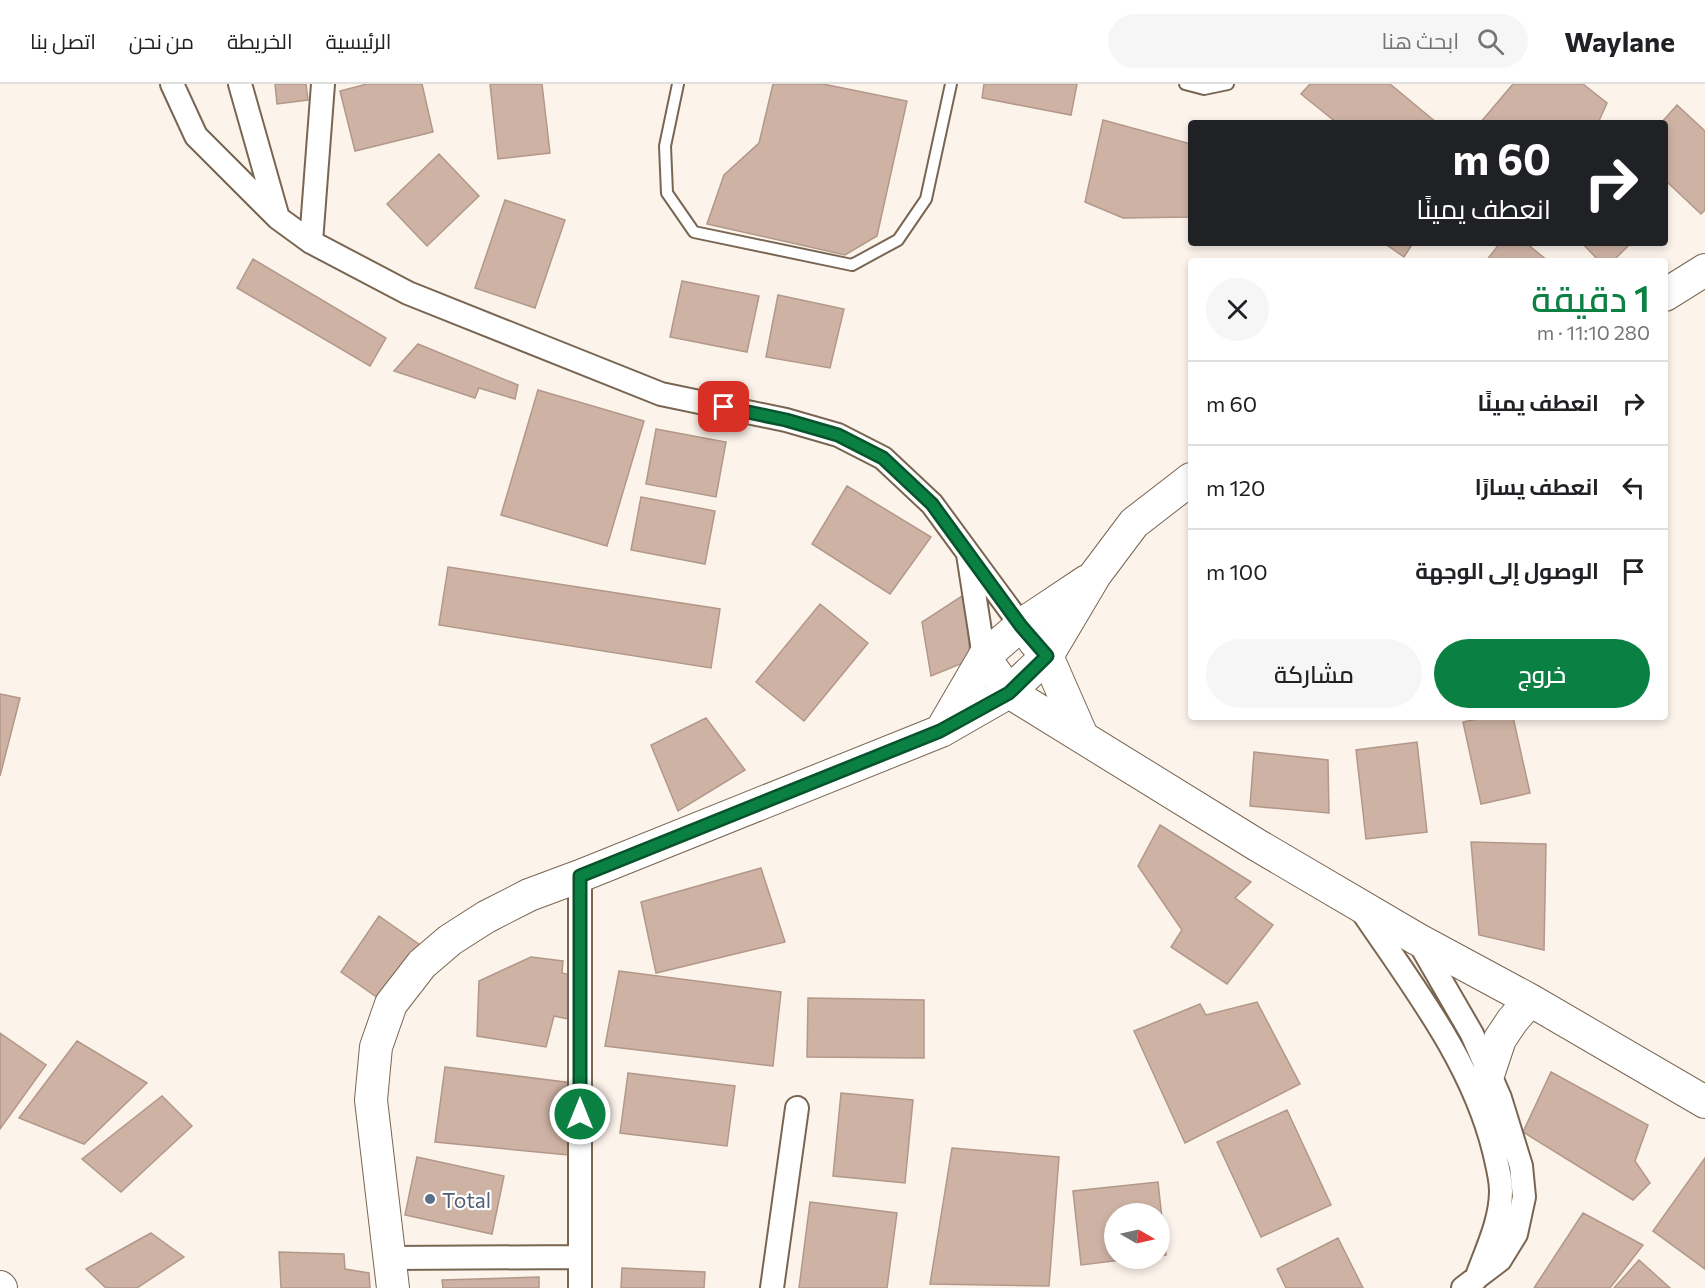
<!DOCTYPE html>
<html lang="ar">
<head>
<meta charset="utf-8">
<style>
  body { margin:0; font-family:Commissioner,Cairo,sans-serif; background:#f6f6f6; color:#202124; direction:rtl; height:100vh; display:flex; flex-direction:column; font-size:22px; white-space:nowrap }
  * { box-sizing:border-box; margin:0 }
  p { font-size:20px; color:#757577 }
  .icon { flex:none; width:33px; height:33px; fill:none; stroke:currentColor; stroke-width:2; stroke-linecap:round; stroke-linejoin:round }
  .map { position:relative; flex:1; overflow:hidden; direction:ltr }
  .panel { position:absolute; left:1188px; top:174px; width:480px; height:462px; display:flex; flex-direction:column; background:#fff; border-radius:6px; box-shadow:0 3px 9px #0003; direction:rtl }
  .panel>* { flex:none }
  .hud { position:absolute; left:1188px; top:36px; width:480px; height:126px; border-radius:6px; box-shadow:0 3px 9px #0003; direction:rtl; background:#202124; color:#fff; overflow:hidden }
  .needle { width:39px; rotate:99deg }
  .controls { position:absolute; left:1104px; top:1119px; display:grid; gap:12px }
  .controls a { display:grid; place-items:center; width:66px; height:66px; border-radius:50%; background:#fff; box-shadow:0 3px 9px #0003; font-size:30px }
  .pin { position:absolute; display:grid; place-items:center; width:51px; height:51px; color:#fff; margin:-26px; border-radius:12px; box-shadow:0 3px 9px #0006 }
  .me { position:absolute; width:66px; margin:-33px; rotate:0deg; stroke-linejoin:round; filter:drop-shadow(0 0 4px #0008) }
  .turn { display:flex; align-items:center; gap:21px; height:126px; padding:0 18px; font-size:27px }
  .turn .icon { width:78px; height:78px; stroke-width:2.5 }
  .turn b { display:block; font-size:42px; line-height:51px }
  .round { display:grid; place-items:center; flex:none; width:63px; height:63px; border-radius:32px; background:#f6f6f6 }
  .head { display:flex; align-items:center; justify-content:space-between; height:102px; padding:0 18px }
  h1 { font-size:36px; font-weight:600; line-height:45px; color:#0b8043 }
  .action { display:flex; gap:12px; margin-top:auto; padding:12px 18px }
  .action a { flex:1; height:69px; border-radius:36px; background:#0b8043; color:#fff; font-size:24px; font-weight:600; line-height:69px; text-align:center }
  .action a+a { background:#f6f6f6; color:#202124 }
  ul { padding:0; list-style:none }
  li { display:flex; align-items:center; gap:18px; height:84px; padding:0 18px; border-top:2px solid #e0e0e0 }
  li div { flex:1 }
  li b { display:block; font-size:22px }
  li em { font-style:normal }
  header { display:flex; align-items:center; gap:36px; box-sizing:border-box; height:84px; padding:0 30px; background:#fff; border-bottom:2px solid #e0e0e0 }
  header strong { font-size:28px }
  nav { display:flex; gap:33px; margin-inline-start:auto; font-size:21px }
  .search { width:420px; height:54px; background:#f6f6f6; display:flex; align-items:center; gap:15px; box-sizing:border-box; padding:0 21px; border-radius:33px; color:#757577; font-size:22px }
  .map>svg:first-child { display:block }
  .building { fill:#ceb3a4; stroke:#b29889; stroke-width:1.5 }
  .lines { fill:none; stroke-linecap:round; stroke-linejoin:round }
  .service-casing { stroke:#796652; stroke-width:14 }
  .minor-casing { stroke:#796652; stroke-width:26 }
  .secondary-casing { stroke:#796652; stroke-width:34 }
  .service { stroke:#fff; stroke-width:10 }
  .minor { stroke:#fff; stroke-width:22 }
  .secondary { stroke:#fff; stroke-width:32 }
  .route-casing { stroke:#07532c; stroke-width:15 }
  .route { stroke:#0b8043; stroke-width:10 }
  .service-dot { fill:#5c6f8a; stroke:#fff; stroke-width:2 }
  .labels { text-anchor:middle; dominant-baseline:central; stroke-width:4.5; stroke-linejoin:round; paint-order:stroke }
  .service-label { font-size:21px; fill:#4e5e75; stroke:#fff; text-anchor:start }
</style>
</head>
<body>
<header>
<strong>Waylane</strong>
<div class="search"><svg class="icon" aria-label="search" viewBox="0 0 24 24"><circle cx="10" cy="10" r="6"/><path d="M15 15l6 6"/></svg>ابحث هنا</div>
<nav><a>الرئيسية</a><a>الخريطة</a><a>من نحن</a><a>اتصل بنا</a></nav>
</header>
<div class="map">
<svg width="1705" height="1204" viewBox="0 0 1705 1204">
  <rect width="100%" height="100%" fill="#fcf3eb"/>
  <!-- building -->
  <path class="building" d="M275,0H306L308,16L277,20Z
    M367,0H422L433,48L355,67L340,7Z
    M490,0H542L550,69L498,75Z
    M773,0H823L907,17L877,152L845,171L707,140L724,91L759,59Z
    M984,0H1077L1071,31L982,14Z
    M1310,0H1390L1437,39H1337L1301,10Z
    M1513,0H1583L1607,19L1598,39H1480Z
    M1677,21L1705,47V126L1701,130L1665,96V39H1661Z
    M1103,36L1191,60V133L1123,134L1085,118Z
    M439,70L479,112L427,162L387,120Z
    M505,116L565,136L535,224L475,204Z
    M1384,159H1413L1404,173Z
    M1500,159H1526L1548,177H1486Z
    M1582,159H1631L1613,177H1599Z
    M253,175L386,254L370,282L237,204Z
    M682,197L759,212L747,268L670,253Z
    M778,211L844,225L830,284L766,273Z
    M418,260L518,301L515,315L479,304L475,314L394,287Z
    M538,306L644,337L607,462L501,431Z
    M656,345L726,358L716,413L646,400Z
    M847,402L931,453L890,510L812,460Z
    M641,413L715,427L705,480L631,466Z
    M448,483L720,525L711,584L439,541Z
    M965,510L970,576L931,592L922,538Z
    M820,520L868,559L804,637L756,598Z
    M0,610L20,614L0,692Z
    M1486,633H1513L1530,709L1481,720L1463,638Z
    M706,634L745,686L678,727L651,661Z
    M1417,658L1427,748L1366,755L1356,666Z
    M1254,668L1328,676L1329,729L1250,722Z
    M1160,741L1251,798L1235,814L1273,841L1227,900L1171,863L1182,846L1138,782Z
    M1471,758L1546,760L1544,866L1479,851Z
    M761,784L785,858L656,889L641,818Z
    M379,832L423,863L385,919L341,888Z
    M531,873L563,877L562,889L570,891L573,936L554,932L546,963L477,952L479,897Z
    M619,887L781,908L773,982L605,962Z
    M808,914L924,916V974L807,973Z
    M1257,918L1300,1000L1185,1059L1134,947L1200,920L1206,931Z
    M0,949L46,981L0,1045Z
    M77,957L147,999L84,1060L19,1034Z
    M445,983L573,999L568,1071L435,1058Z
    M1551,988L1648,1041L1635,1077L1650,1099L1633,1116L1523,1048Z
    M628,989L735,1002L727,1062L620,1049Z
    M841,1009L913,1016L905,1099L833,1092Z
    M162,1012L192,1042L121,1108L82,1075Z
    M1287,1026L1331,1121L1261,1153L1217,1058Z
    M952,1064L1059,1073L1049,1202L930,1200Z
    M417,1073L504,1092L492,1150L405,1131Z
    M1705,1074V1185L1653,1147Z
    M1158,1098L1166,1171L1160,1172V1130H1114V1174H1138L1081,1181L1073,1107Z
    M810,1118L897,1129L887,1204H799Z
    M1583,1129L1643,1161L1610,1204H1534Z
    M151,1149L184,1173L137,1204H106L86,1185Z
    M1338,1154L1363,1204H1286L1277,1185Z
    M279,1168L344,1170L345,1185L369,1189L370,1204H281Z
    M1639,1176L1670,1204H1614Z
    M622,1184L705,1188L704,1204H621Z
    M539,1193V1204H443L442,1196Z"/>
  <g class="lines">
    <!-- service casing -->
    <g class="service-casing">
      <path id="service" d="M678,0L665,62L667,109L694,148L852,181L898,156L926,115L951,0
        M1185,0L1204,5L1228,0"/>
    </g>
    <!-- minor casing -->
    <g class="minor-casing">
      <path id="minor" d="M172,0L196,52L277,133
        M240,0L278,134L311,158L408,209L661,310L786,336L838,351L883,374L932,420L1021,541
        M311,158L323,0
        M968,470L984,573
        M1360,824C1411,900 1472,977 1494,1067C1497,1080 1501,1094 1501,1107C1501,1137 1486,1167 1476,1195
        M1417,855L1472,950L1500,1014L1521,1082L1524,1113L1516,1150L1500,1176L1463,1204
        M390,1174L580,1173
        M580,1204V792
        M772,1204L797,1024"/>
    </g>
    <!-- secondary casing -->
    <g class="secondary-casing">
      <path id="secondary" d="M1665,211L1705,186
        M1034,557L1047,572L1082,652
        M984,573L1009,608L1257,761L1417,855L1530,916L1705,1018
        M942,645L984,573L1021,541L1087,497
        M1489,988L1500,955L1512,937L1530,916
        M0,1203L1,1204
        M393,1204L371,1016L376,963L391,920L422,880L450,856L486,833L529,811L580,792L941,647L1009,608L1047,572L1095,491L1134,439L1191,395"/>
    </g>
    <!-- service -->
    <use href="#service" class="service"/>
    <!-- minor -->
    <use href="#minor" class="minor"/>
    <!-- secondary -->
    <use href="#secondary" class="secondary"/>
  </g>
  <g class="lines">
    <!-- route casing -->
    <g class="route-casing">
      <path id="route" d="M580,1030V792L940,647L1009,609L1047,572L1021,542L932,420L883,374L838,351L786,336L724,323"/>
    </g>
    <!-- route -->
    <use href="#route" class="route"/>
  </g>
  <!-- markers -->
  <circle class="service-dot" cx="430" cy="1115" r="6"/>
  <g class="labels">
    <!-- service labels -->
    <g class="service-label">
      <text x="442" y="1115">Total</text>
    </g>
  </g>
</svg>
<div class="controls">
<a><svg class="needle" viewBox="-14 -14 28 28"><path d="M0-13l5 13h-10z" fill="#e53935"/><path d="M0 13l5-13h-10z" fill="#757577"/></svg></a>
</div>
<div class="pin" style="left:724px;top:323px;background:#d93025"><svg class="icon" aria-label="arrive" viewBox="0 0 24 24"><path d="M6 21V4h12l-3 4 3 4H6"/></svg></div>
<svg class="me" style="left:580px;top:1030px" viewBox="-20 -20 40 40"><circle r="17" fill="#0b8043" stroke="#fff" stroke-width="3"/><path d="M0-11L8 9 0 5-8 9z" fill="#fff"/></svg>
<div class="hud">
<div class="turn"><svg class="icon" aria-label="right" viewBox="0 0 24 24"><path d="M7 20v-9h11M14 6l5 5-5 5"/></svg><div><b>60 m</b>انعطف يمينًا</div></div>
</div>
<section class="panel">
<div class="head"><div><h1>1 دقيقة</h1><p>280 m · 11:10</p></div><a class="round"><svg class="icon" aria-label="close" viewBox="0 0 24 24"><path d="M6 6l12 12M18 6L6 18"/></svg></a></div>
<ul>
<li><svg class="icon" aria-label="right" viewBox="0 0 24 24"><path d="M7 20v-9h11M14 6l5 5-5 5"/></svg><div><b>انعطف يمينًا</b></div><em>60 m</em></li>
<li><svg class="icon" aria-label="left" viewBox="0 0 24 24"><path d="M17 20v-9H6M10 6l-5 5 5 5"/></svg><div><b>انعطف يسارًا</b></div><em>120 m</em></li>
<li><svg class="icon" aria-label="arrive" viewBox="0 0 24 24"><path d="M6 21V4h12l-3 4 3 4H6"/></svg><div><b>الوصول إلى الوجهة</b></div><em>100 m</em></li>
</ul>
<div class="action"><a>خروج</a><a>مشاركة</a></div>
</section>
</div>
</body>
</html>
